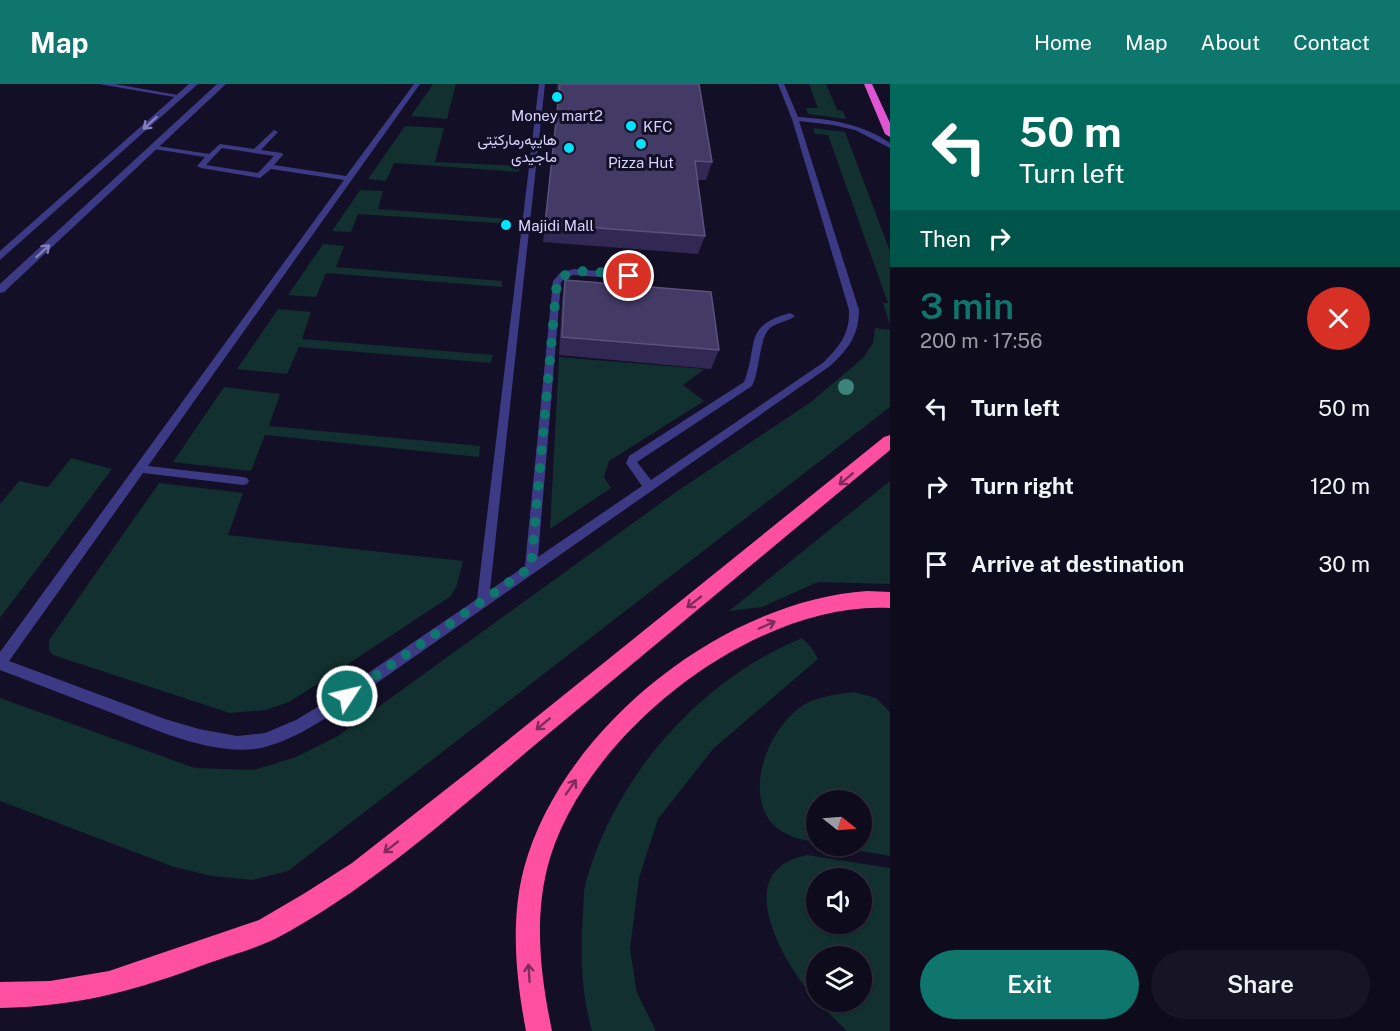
<!DOCTYPE html>
<html lang="en">
<head>
<meta charset="utf-8">
<style>
  body { margin:0; font-family:"Public Sans",Vazirmatn,sans-serif; background:#171425; color:#f1f3f6; height:100vh; display:flex; flex-direction:column; font-size:22px; white-space:nowrap }
  * { box-sizing:border-box; margin:0 }
  p { font-size:20px; color:#9b9ba3 }
  .icon { flex:none; width:33px; height:33px; fill:none; stroke:currentColor; stroke-width:2; stroke-linecap:round; stroke-linejoin:round }
  .map { position:relative; flex:1; overflow:hidden }
  .side { display:flex; flex-direction:column; background:#0e0b1c; width:510px }
  .side>* { flex:none }
  .banner { background:#00695c; color:#fff; overflow:hidden }
  .needle { width:39px; rotate:107deg }
  .tools { position:absolute; left:806px; top:706px; display:grid; gap:12px }
  .tools a { display:grid; place-items:center; width:66px; height:66px; border-radius:50%; background:#0e0b1c; box-shadow:0 2px 4px #0004,0 0 0 2px #2e2b3b; font-size:30px }
  .pin { position:absolute; display:grid; place-items:center; width:51px; height:51px; color:#fff; margin:-26px; border:3px solid #fff; border-radius:50%; box-shadow:0 2px 6px #0007 }
  .me { position:absolute; width:66px; margin:-33px; rotate:55deg; stroke-linejoin:round; filter:drop-shadow(0 0 4px #0008) }
  .turn { display:flex; align-items:center; gap:21px; height:126px; padding:0 30px; font-size:27px }
  .turn .icon { width:78px; height:78px; stroke-width:2.5 }
  .turn b { display:block; font-size:42px; line-height:51px }
  .then { display:flex; align-items:center; height:57px; padding:0 30px; background:#0003; gap:12px; font-size:22px }
  .round { display:grid; place-items:center; flex:none; width:63px; height:63px; border-radius:32px; background:#171425 }
  .summary { display:flex; align-items:center; justify-content:space-between; height:102px; padding:0 30px }
  h1 { font-size:36px; font-weight:600; line-height:45px; color:#0f766e }
  .action { display:flex; gap:12px; margin-top:auto; padding:12px 30px }
  .action a { flex:1; height:69px; border-radius:36px; background:#0f766e; color:#fff; font-size:24px; font-weight:600; line-height:69px; text-align:center }
  .action a+a { background:#171425; color:#f1f3f6 }
  ul { padding:0; list-style:none }
  li { display:flex; align-items:center; gap:18px; height:78px; padding:0 30px }
  li div { flex:1 }
  li b { display:block; font-size:22px }
  li em { font-style:normal }
  header { display:flex; align-items:center; gap:36px; box-sizing:border-box; height:84px; padding:0 30px; background:#0f766e; color:#fff }
  header strong { font-size:28px }
  nav { display:flex; gap:33px; margin-inline-start:auto; font-size:21px }
  main { display:flex; flex:1; min-height:0 }
  .map>svg:first-child { display:block }
  .green { fill:#12302f; fill-rule:evenodd }
  .lines { fill:none; stroke-linecap:round; stroke-linejoin:round }
  .service { fill:#3d3a85; fill-rule:evenodd }
  .tertiary { fill:#3d3a85; fill-rule:evenodd }
  .trunk { fill:#e055d1; fill-rule:evenodd }
  .motorway { fill:#ff4fa3; fill-rule:evenodd }
  .tree { fill:#3d827b }
  .wall { fill:#312854 }
  .building { fill:#433a66; stroke:#5a527e; stroke-width:1.5 }
  .oneway { stroke:#837fbc }
  .oneway2 { stroke:#7d2c5e }
  .route { stroke:#0f766e; stroke-width:10; stroke-dasharray:0 18 }
  .poi-dot { fill:#00e5ff; stroke:#130f26; stroke-width:2 }
  .labels { text-anchor:middle; dominant-baseline:central; stroke-width:6; stroke-linejoin:round; paint-order:stroke }
  .far-poi-label { font-size:15px; fill:#d9d4ff; stroke:#130f26 }
</style>
</head>
<body>
<header>
<strong>Map</strong>
<nav><a>Home</a><a>Map</a><a>About</a><a>Contact</a></nav>
</header>
<main>
<div class="map">
<svg width="890" height="947" viewBox="0 0 890 947">
  <rect width="100%" height="100%" fill="#130f26"/>
  <!-- green -->
  <path class="green" d="M433,0H456L447,35L411,32Z
    M809,0H826L837,26L843,27L846,35L808,30L806,24H818Z
    M405,42L444,44L435,78L520,82L519,88L394,79L386,97L368,95Z
    M813,44L845,48L890,167V241L883,219H888L828,51L815,50Z
    M360,106L383,107L378,125L510,135V140L358,130L351,148L332,147Z
    M323,160L344,162L336,183L502,197V203L326,189L316,213L288,211Z
    M278,225L311,228L302,255L493,271L491,279L299,263L287,290L237,285Z
    M875,244L890,246V323L288,787L252,796L212,792L174,783L0,717V614L195,684L254,686L296,673L338,652L676,408L811,318L864,273L873,259Z
    M559,273L705,285L683,301L704,317L609,377L604,393L611,404L550,445Z
    M224,303L280,310L269,342L480,362L479,373L265,351L251,387L173,378Z
    M71,374L112,385L0,534V420L19,397L48,403Z
    M890,397V500L818,498L762,523L729,527Z
    M159,399L243,409L228,451L463,477L457,501L451,512L327,594L289,618L266,626L230,629L53,571L49,566V556Z
    M802,554L811,563L818,575L713,665L658,735L639,794L630,865L637,909L656,947H592C581,907 580,871 583,830C584,818 583,805 587,794C617,690 702,595 802,554Z
    M854,608L876,614L890,628V772L832,762H861V717H816V758C803,756 788,753 777,744C739,712 770,637 809,618C823,612 838,610 854,608Z
    M807,771L890,784V947H847L817,918H861V873H816V917C785,880 727,787 807,771ZM816,795H861V840H816Z"/>
  <g class="lines">
    <!-- service -->
    <path class="service" d="M99,0H115L183,12L180,14Z
      M414,0H420L148,382L243,393L247,394L249,397L247,400L243,401L143,389L9,577L165,635L199,645L237,652L265,649L296,636L324,619L477,515L539,0H545L490,506L525,482L553,197L560,189L574,185L647,191L651,194L647,197L574,191L566,193L561,198L538,473L642,402L626,379L629,372L744,298C759,261 742,242 790,229L795,232C788,238 777,238 770,244C759,254 760,287 752,302L637,378L651,396L824,278C840,262 850,249 849,226L792,35L778,0H784L798,33C830,35 863,40 890,59V64L855,46L833,41L799,37L859,226C859,251 848,266 830,282L334,629C313,642 289,657 265,663C216,675 152,644 107,627C71,613 36,600 0,586V568L344,96L271,85L260,94L201,84L197,82L205,73L154,65L150,63L151,61L209,70L220,60L254,65L274,46L278,48L261,66L282,69L283,71L274,81L346,92ZM222,64L274,72L258,89L206,81Z"/>
    <!-- tertiary -->
    <path class="tertiary" d="M189,0H198L0,176V167Z
      M217,0H226L4,208L0,209V200Z"/>
    <!-- trunk -->
    <path class="trunk" d="M864,0H872L890,39V53L885,50Z"/>
    <!-- motorway -->
    <path class="motorway" d="M890,351V366C774,462 658,559 542,655C461,723 369,806 275,855C254,865 231,871 209,879C134,907 81,922 0,924V898L50,897L109,887L259,836L305,809L352,779L477,681L884,353Z
      M867,507L890,508V524C753,516 579,654 547,785C534,839 541,894 552,947H526C516,894 510,837 524,784C562,644 723,517 867,507Z"/>
  </g>
  <!-- trees -->
  <circle class="tree" cx="846" cy="303" r="8"/>
  <!-- wall -->
  <path class="wall" d="M557,0H699L712,78L706,96H697L705,152L698,170L543,158L559,13H556Z
    M565,196L719,266L711,285L559,271L562,215Z"/>
  <!-- building -->
  <path class="building" d="M560,0H699L712,78L695,77L705,152L545,140Z
    M565,196L711,208L719,266L562,253Z"/>
  <!-- one-way arrows -->
  <defs><path id="oneway-shaft" d="M-6 0H5M1.5-3L5.5 0L1.5 3" fill="none" stroke-width="1.6" stroke-linecap="round" stroke-linejoin="round" transform="scale(1.5)"/></defs>
  <g class="oneway">
    <use href="#oneway-shaft" transform="translate(150 39) rotate(138)"/>
    <use href="#oneway-shaft" transform="translate(43 167) rotate(-43)"/>
  </g>
  <g class="oneway2">
    <use href="#oneway-shaft" transform="translate(846 395) rotate(140)"/>
    <use href="#oneway-shaft" transform="translate(694 518) rotate(142)"/>
    <use href="#oneway-shaft" transform="translate(767 541) rotate(-24)"/>
    <use href="#oneway-shaft" transform="translate(543 640) rotate(140)"/>
    <use href="#oneway-shaft" transform="translate(571 703) rotate(-55)"/>
    <use href="#oneway-shaft" transform="translate(391 763) rotate(142)"/>
    <use href="#oneway-shaft" transform="translate(529 889) rotate(-94)"/>
  </g>
  <g class="lines">
    <!-- route -->
    <path class="route" d="M347,612L531,483L557,197C573,180 608,190 629,192"/>
  </g>
  <!-- markers -->
  <g class="poi-dot">
    <circle cx="557" cy="13" r="6"/>
    <circle cx="631" cy="42" r="6"/>
    <circle cx="641" cy="60" r="6"/>
    <circle cx="569" cy="64" r="6"/>
    <circle cx="506" cy="141" r="6"/>
  </g>
  <g class="labels">
    <!-- far-poi labels -->
    <g class="far-poi-label">
      <text x="557" y="31">Money mart2</text>
      <text x="643" y="42" text-anchor="start">KFC</text>
      <text x="557" y="55" text-anchor="end">هایپەرمارکێتی<tspan x="557" dy="17">ماجیدی</tspan></text>
      <text x="641" y="78">Pizza Hut</text>
      <text x="518" y="141" text-anchor="start">Majidi Mall</text>
    </g>
  </g>
</svg>
<div class="tools">
<a><svg class="needle" viewBox="-14 -14 28 28"><path d="M0-13l5 13h-10z" fill="#e53935"/><path d="M0 13l5-13h-10z" fill="#9b9ba3"/></svg></a>
<a><svg class="icon" aria-label="sound" viewBox="0 0 24 24"><path d="M4 9h4l5-4v14l-5-4H4zM17 9q2 3 0 6"/></svg></a>
<a><svg class="icon" aria-label="layers" viewBox="0 0 24 24"><path d="M12 4l9 5-9 5-9-5zM3 14l9 5 9-5"/></svg></a>
</div>
<div class="pin" style="left:629px;top:192px;background:#d93025"><svg class="icon" aria-label="arrive" viewBox="0 0 24 24"><path d="M6 21V4h12l-3 4 3 4H6"/></svg></div>
<svg class="me" style="left:347px;top:612px" viewBox="-20 -20 40 40"><circle r="17" fill="#0f766e" stroke="#fff" stroke-width="3"/><path d="M0-11L8 9 0 5-8 9z" fill="#fff"/></svg>
</div>
<section class="side">
<div class="banner">
<div class="turn"><svg class="icon" aria-label="left" viewBox="0 0 24 24"><path d="M17 20v-9H6M10 6l-5 5 5 5"/></svg><div><b>50 m</b>Turn left</div></div>
<div class="then">Then<svg class="icon" aria-label="right" viewBox="0 0 24 24"><path d="M7 20v-9h11M14 6l5 5-5 5"/></svg></div>
</div>
<div class="summary"><div><h1>3 min</h1><p>200 m · 17:56</p></div><a class="round" style="background:#d93025;color:#fff"><svg class="icon" aria-label="close" viewBox="0 0 24 24"><path d="M6 6l12 12M18 6L6 18"/></svg></a></div>
<ul>
<li><svg class="icon" aria-label="left" viewBox="0 0 24 24"><path d="M17 20v-9H6M10 6l-5 5 5 5"/></svg><div><b>Turn left</b></div><em>50 m</em></li>
<li><svg class="icon" aria-label="right" viewBox="0 0 24 24"><path d="M7 20v-9h11M14 6l5 5-5 5"/></svg><div><b>Turn right</b></div><em>120 m</em></li>
<li><svg class="icon" aria-label="arrive" viewBox="0 0 24 24"><path d="M6 21V4h12l-3 4 3 4H6"/></svg><div><b>Arrive at destination</b></div><em>30 m</em></li>
</ul>
<div class="action"><a>Exit</a><a>Share</a></div>
</section>
</main>
</body>
</html>
